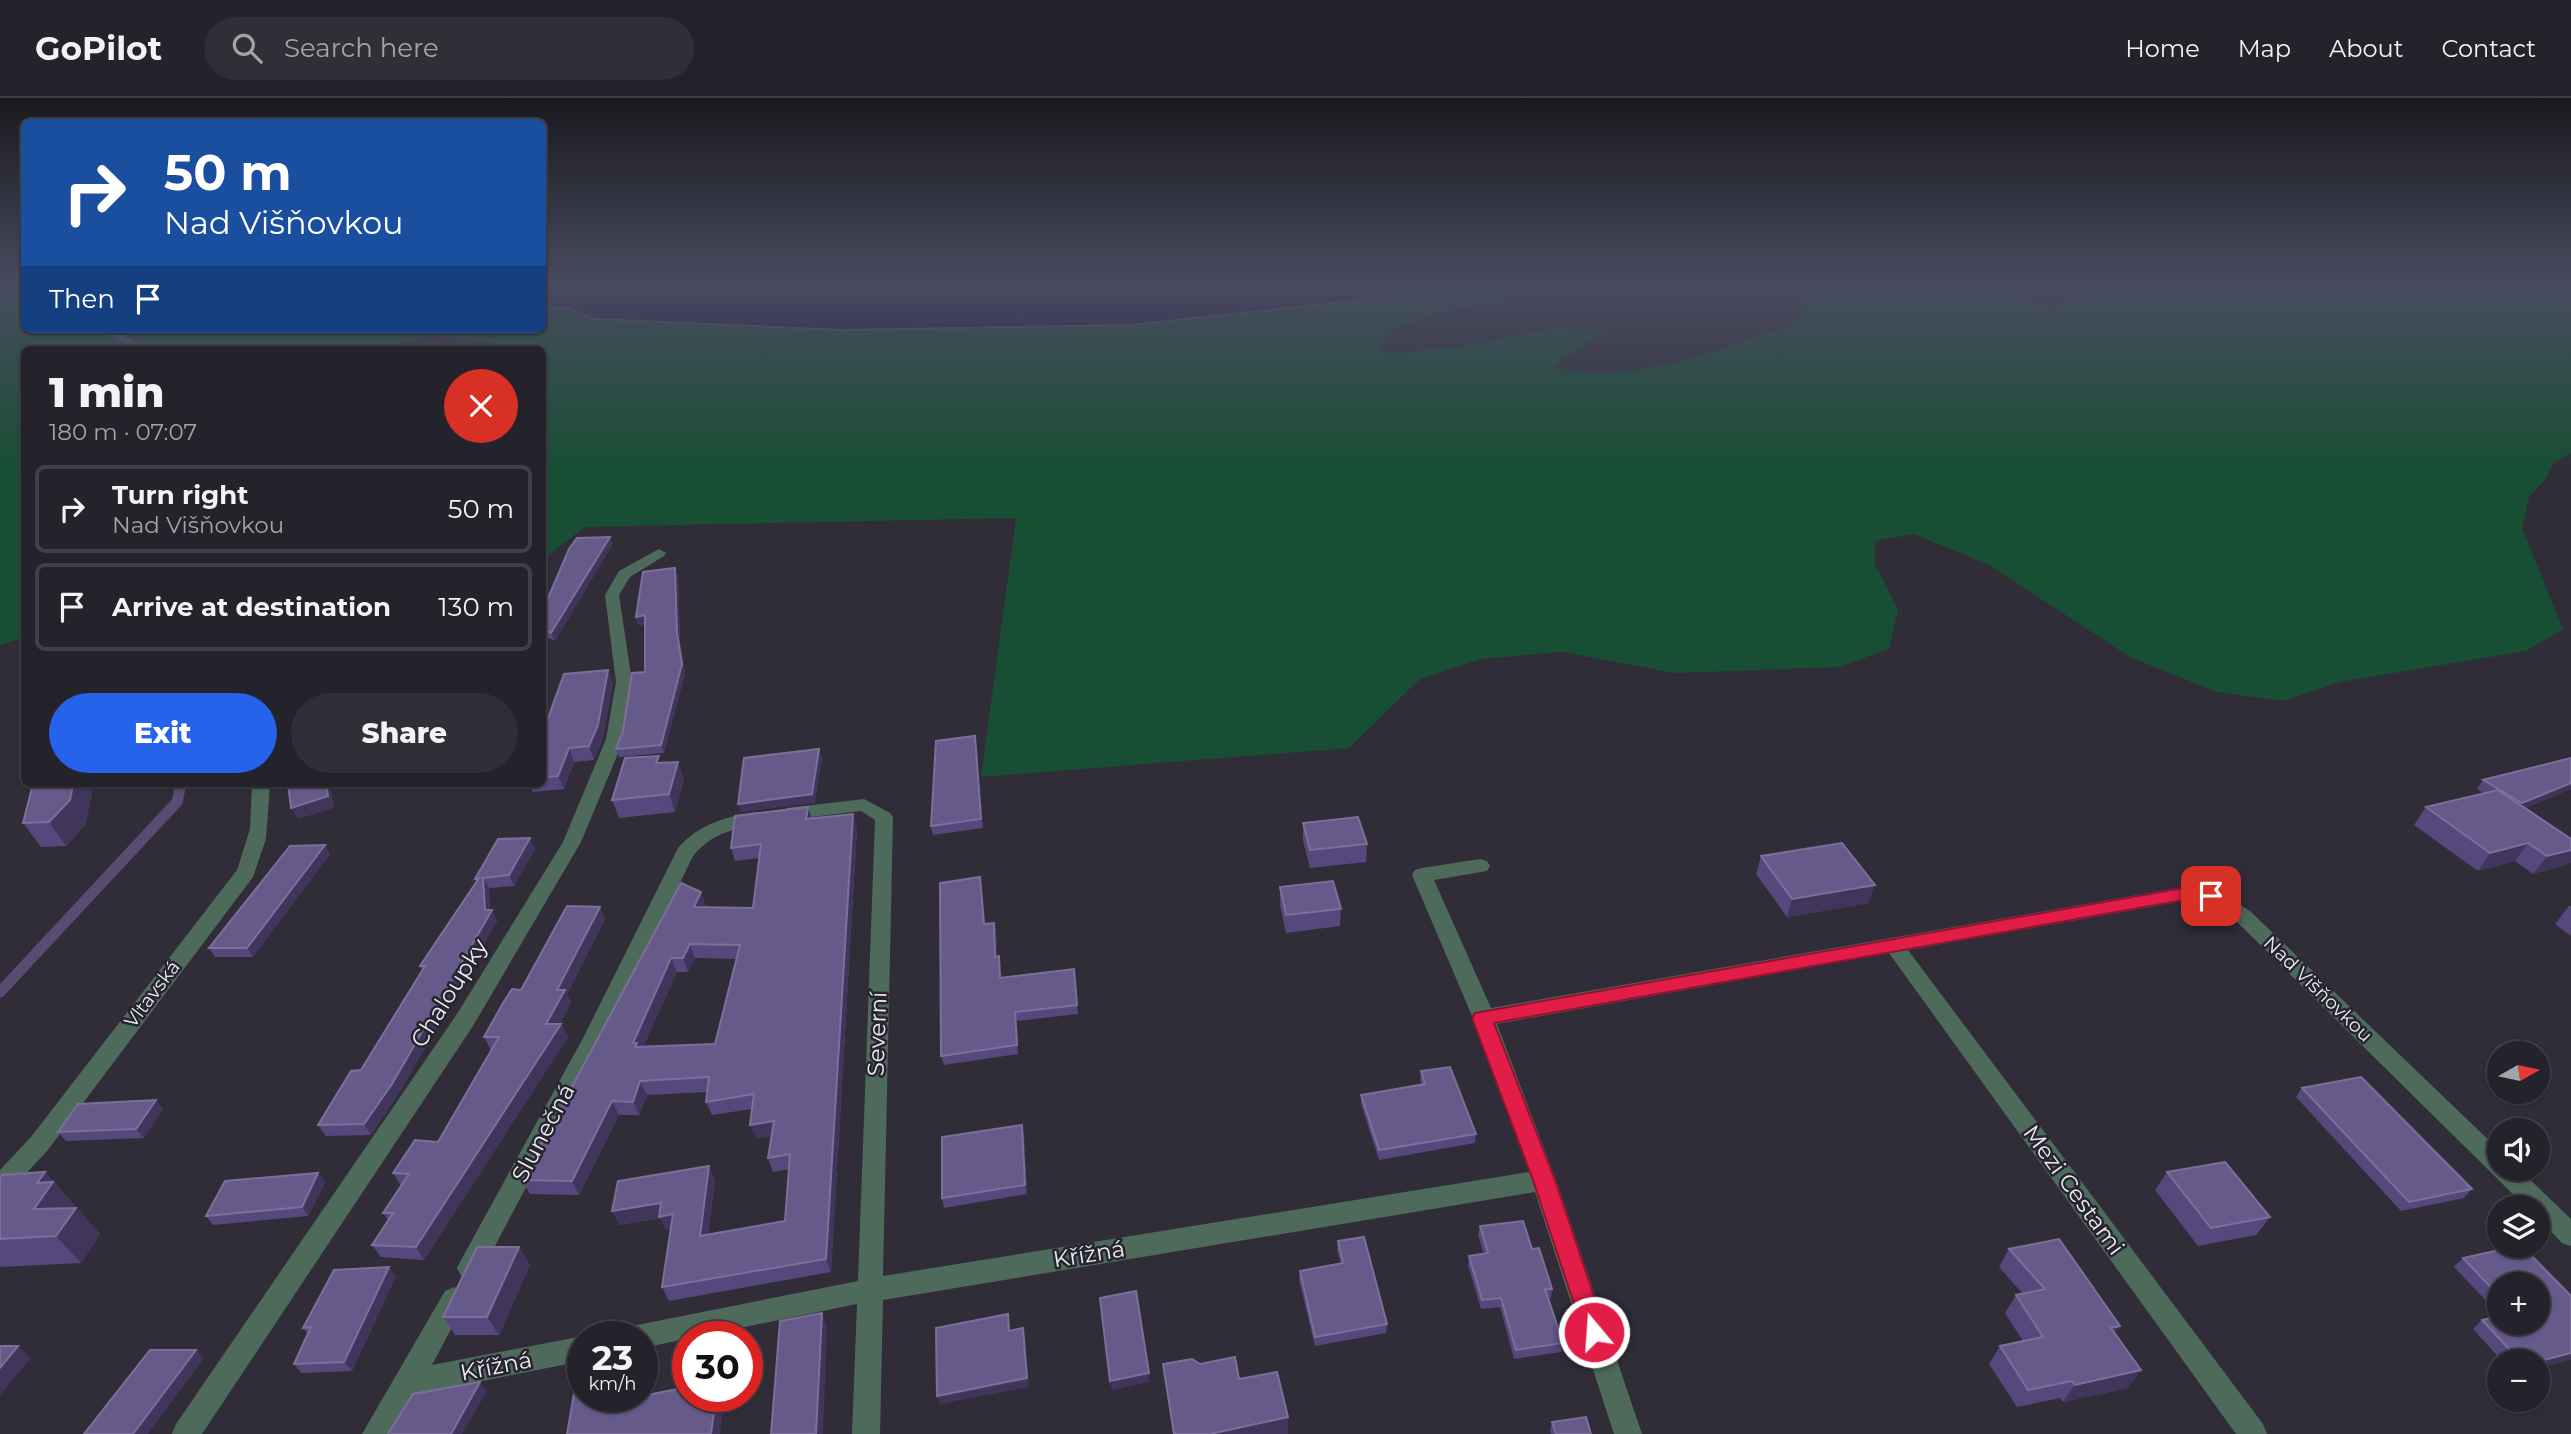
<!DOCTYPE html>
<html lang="en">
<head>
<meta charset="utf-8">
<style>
  body { margin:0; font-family:Montserrat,sans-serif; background:#302f37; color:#f1f3f6; height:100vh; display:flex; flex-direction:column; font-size:26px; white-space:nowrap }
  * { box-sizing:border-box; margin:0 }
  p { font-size:23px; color:#a3a4a9 }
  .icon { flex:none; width:38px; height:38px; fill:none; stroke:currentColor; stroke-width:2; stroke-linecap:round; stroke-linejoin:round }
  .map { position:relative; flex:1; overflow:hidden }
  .side { position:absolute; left:21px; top:248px; width:525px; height:441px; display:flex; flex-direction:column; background:#24222b; border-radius:10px; box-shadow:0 2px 5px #0004,0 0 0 2px #413f47 }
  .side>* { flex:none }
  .banner { position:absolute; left:21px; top:21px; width:525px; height:214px; border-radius:10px; box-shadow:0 2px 5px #0004,0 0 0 2px #413f47; background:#1a4fa0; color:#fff; overflow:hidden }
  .needle { width:46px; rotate:81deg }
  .controls { position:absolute; left:2487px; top:943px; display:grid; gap:14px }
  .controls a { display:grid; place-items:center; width:63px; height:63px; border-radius:50%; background:#24222b; box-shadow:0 2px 5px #0004,0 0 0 2px #413f47; font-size:35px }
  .speed { position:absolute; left:567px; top:1223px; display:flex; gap:14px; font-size:35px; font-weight:700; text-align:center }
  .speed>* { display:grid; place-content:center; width:91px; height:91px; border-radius:50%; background:#24222b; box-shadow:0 2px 5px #0004,0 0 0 2px #413f47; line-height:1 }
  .speed small { font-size:18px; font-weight:400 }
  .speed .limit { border:10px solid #d22; background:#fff; color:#111 }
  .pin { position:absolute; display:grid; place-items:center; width:60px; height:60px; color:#fff; margin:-30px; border-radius:14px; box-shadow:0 4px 10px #0006 }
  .me { position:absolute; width:77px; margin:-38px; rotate:342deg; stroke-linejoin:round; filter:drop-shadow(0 0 5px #0008) }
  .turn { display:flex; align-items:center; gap:24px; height:147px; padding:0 28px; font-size:32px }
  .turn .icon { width:91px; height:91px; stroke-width:2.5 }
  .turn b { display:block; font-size:49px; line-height:60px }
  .then { display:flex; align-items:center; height:66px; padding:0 28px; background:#0003; gap:14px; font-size:26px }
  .round { display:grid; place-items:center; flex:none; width:74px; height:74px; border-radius:37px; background:#302f37 }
  .summary { display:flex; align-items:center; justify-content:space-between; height:119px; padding:0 28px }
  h1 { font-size:42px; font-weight:800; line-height:52px }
  .cta { display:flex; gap:14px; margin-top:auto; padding:14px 28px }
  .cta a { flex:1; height:80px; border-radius:42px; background:#2563eb; color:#fff; font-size:28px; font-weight:800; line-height:80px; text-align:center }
  .cta a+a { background:#302f37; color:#f1f3f6 }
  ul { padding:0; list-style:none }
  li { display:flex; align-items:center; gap:21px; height:88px; margin:0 14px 10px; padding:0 14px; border:4px solid #413f47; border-radius:10px }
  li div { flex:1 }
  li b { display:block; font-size:26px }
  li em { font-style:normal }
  header { display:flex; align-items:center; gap:42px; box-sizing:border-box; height:98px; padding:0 35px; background:#24222b; border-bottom:2px solid #413f47 }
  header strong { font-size:33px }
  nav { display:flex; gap:38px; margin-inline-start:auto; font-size:24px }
  .search { width:490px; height:63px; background:#302f37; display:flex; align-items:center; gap:18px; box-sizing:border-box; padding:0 24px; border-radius:38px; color:#a3a4a9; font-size:26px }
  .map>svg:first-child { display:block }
  .green { fill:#174e34 }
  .water { fill:#1b073c; stroke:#5a4b73; stroke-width:2 }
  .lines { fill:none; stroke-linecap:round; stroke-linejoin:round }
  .stream-far1 { stroke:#5a4b73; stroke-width:7 }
  .stream { stroke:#5a4b73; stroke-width:11 }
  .street { fill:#4e6a5a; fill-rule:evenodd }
  .wall { fill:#55487d; fill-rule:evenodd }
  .shaded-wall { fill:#40365c }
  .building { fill:#665a8a; stroke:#7b709a; stroke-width:2; fill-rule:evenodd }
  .route { fill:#e11d48; stroke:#92132f; stroke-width:2 }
  .labels { text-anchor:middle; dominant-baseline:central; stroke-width:5; stroke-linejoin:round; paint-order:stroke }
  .street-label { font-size:19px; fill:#ecebf3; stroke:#26242f }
  .near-street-label { font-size:23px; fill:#ecebf3; stroke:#26242f }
</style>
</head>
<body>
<header>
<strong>GoPilot</strong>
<div class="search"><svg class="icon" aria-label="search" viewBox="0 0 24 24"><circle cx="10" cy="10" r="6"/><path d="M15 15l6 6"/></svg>Search here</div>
<nav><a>Home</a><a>Map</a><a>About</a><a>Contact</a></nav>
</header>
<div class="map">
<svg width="2571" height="1336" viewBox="0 0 2571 1336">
  <rect width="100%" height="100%" fill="#302d39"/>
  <!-- green -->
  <path class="green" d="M0,188H24V231H542L543,208L570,211L594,221L841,232L1132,227L1390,199L1447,188H1534L1489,205L1432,216L1394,231L1379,250L1390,256L1479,246L1553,230L1606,231L1553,269C1625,289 1727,251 1796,224L1812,188C1855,188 1900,184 1943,188C1992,194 2063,227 2104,188H2571V355L2554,364L2545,382L2529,399L2522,430L2563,531L2526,553L2340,584L2283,603L2217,594L2130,559L1989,467L1914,436L1875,443V466L1898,512L1889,551L1839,569L1675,575L1562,554L1482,561L1420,581L1349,650L981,679L1016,420L585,429L543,461L542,252H485L491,245L430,237L380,252H24V540L0,547Z"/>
  <!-- water -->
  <path class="water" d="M543,188H1447L1390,199L1132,227L841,232L594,221L570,211L543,208Z"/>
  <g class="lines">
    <!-- stream-far1 -->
    <path class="stream-far1" d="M112,231L110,234L145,252"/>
    <!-- stream -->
    <path class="stream" d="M0,894L177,704L181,686"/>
    <!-- street -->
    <path class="street" d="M659,451L666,455L664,458L630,479L619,497L632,584L624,641L581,744L473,928L202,1336H172L176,1326L457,916L563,744L606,641L616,584L605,497L619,473Z
      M252,686H270L266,741L253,779L47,1053L8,1095L0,1098V1072L31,1039L237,772L250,731Z
      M864,701L890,715L893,719L883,1178L1529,1074L1470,913L1412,777L1415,772L1422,770L1480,761L1487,763L1490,768L1487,773L1434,782L1491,910L2189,788L2218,793L2250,813L2499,1052V1071H2519L2571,1121V1148L2562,1145L2538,1120V1110H2527L2236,823L2206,804L2189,802L1908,852L2263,1326L2267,1336H2236L1889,855L1497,926L1556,1082L1642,1336H1614L1535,1094L883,1202L880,1336H852L857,1206L642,1250V1239H624L628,1230L637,1227L858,1183L875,722L861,713L787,722L778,716L787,710Z
      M756,714L765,720L762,724C735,732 712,734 693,758L603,944L479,1178L470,1181L461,1178L457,1170L461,1162L582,942L678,750C699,726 725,719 756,714Z
      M454,1189L463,1193L467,1201L432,1267L583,1238L587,1239H583V1263L416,1296L392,1336H362L445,1193Z"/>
  </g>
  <!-- wall -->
  <path class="wall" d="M610,439L612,447L555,543L542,537V514Z
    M675,470L678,478L680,544L685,575L664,655L619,659L616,651L645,574V526L638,527Z
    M613,585L603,640L594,662L574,664L564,691L533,694L529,686H542V637Z
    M975,638L983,730L933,737L931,728Z
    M2571,660V691L2525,710L2571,741V764L2569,766L2533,776L2515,763L2478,773L2414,727L2426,709L2484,695L2477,691L2483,682Z
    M662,665L684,681L675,714L619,720L612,702Z
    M33,686L86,726L66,748L41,749L23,725Z
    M808,709L812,721L857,730L831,1174L669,1203L662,1189L671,1131L666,1132L660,1120L619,1127L715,1082L708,1136L785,1123L789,1071L773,1074L768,1060L771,1038L756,1040L752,1011L712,1017L706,1004L707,994L647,997L639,1017H619L579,1097L530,1096L522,1082L706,808L705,809L753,810L760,760L735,763L731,750ZM695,860L737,861L715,946L643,949L677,874H688Z
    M1303,725L1367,746L1366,764L1310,770L1303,743Z
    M325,747L330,756L253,859H215L209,850Z
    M535,751L514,788L489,790L490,812H492L497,823L398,997L371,1037L326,1038L318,1027L361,972L422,872L420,868L477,784L475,781Z
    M1761,758L1869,805L1787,819L1756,776Z
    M980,779L985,826L994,825L996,834L997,859L999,858L1001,880L1074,871L1078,916L1017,923L1018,956L944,967L941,958Z
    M1280,789L1341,811L1340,828L1286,835L1280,807Z
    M2569,808H2571V838L2555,826Z
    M605,821L567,896L571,904L560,926L568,939L424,1162L381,1159L372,1147L388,1122L383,1115L401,1088L393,1075L438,1044L491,952L484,939L521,892Z
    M1421,973L1476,1036L1475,1045L1379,1062L1361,1006V997L1422,987L1420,982Z
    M2302,990L2472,1091L2464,1100L2401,1113L2296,999Z
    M156,1002L163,1011L144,1040L66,1043L58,1034Z
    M1022,1027L1024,1036L1027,1096L944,1110L942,1100Z
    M45,1074L100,1136L81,1165L0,1169V1080Z
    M2167,1074L2270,1119L2256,1137L2198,1148L2155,1092Z
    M318,1075L325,1084L308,1118L213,1127L206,1118Z
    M1480,1128L1532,1151L1552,1191L1551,1200H1548L1563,1245L1561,1254L1514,1261L1500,1209L1481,1211L1468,1167L1469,1158L1484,1156L1478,1137Z
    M1338,1143L1387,1226L1386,1235L1315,1248L1299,1182L1300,1173L1341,1166L1337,1152Z
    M519,1149L530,1167L499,1237H455L443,1219Z
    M2009,1151L2115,1235L2128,1290L2063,1304L2060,1300L2017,1309L1989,1266L2000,1248L2023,1243L2005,1215L2016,1197L2023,1196L1999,1169Z
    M2463,1160L2571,1198L2538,1264H2503L2473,1231L2482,1222L2538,1225L2499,1186V1216L2454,1169Z
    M396,1178L352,1273L301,1275L294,1266L308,1236L303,1230Z
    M1552,1324L1591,1336H1551L1550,1332Z"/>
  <!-- shaded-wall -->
  <path class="shaded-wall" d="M610,439L612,447L555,543L551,535Z
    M675,470L678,478L680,544L685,575L664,655L661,647Z
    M645,517L647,525L638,527L636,519Z
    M608,572L613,585L603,640L594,662L589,648Z
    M975,638L977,647L983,730L981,721Z
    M569,650L574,664L564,691L558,678Z
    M819,651L822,660L815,705L741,714L738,706Z
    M678,664L684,681L675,714L669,696Z
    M2571,685V691L2516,714L2522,705Z
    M73,686H94L86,726L66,748L49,724Z
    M326,686H330L334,710L298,721L291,710Z
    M808,709L812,722L806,721Z
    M853,716L857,730L831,1174L826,1161Z
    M530,740L535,751L514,788L509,777Z
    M2528,745L2515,763L2478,773L2490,755Z
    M325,747L330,756L253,859L247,850Z
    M2571,752V764L2569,766L2533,776L2547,758Z
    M980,779L982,788L986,835L984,826Z
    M483,780L489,790L490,815L492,812L497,823L398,997L371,1037L364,1026L485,812Z
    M1875,787L1869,805L1787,819L1792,801Z
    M701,794L706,808L699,823L694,809Z
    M600,809L605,821L567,896L571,904L553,939L546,926L557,892Z
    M994,825L996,834L997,868L995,859Z
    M690,846L695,860L688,874L683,860Z
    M671,860L677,874L641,954L643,959L633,945Z
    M1015,914L1017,923L1018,956L1017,947Z
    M561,926L568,939L424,1162L416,1149Z
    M640,983L647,997L639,1017L633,1004Z
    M156,1002L163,1011L144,1040L136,1031Z
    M612,1003L619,1017L579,1097L572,1083Z
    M774,1023L779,1037L756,1040L750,1027Z
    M1022,1027L1024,1036L1027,1096L1025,1087Z
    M709,1068L715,1082L706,1151L700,1138Z
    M45,1074L100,1136L81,1165L56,1138L34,1111L37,1085Z
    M318,1075L325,1084L308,1118L302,1109Z
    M661,1105L673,1116L680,1130L666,1132L660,1120L619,1127L612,1113Z
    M519,1149L530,1167L499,1237L487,1219Z
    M389,1169L396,1178L352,1273L344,1264Z
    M822,1215L827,1229L823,1336H816Z
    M2120,1228L2108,1246L2111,1230Z
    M1023,1230L1025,1239L1029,1289L940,1306L937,1298Z
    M18,1248L31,1260L0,1297V1270Z
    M196,1252L204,1260L148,1336H133Z
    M2571,1255V1262L2538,1270V1264Z
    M2141,1272L2128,1290L2063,1304L2075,1287Z
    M1149,1275L1150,1284L1112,1292L1110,1283Z
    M480,1284L487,1293L462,1336H451Z
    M622,1298H632L630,1316L622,1302Z
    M716,1298H725L720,1336H711Z
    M1288,1319V1336H1210Z"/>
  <!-- building -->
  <path class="building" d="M610,439L551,535L542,530V514L569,451L577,440Z
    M675,470L677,535L682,566L661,647L616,651L623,633L632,575L645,574V517L636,519L643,474Z
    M608,572L598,627L589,648L569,650L558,678L542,679V637L564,576Z
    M975,638L981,721L931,728L936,643Z
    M819,651L812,696L738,706L744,660Z
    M659,658L656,665L678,664L669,696L612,702L625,660Z
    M2571,660V685L2522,705L2483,682Z
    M33,686H73L70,702L49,724L23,725Z
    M288,686H326L328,698L291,710Z
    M2498,692L2571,741V752L2547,758L2528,745L2490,755L2426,709Z
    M808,709L806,721L853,716L826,1161L662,1189L673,1116L659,1119L661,1105L612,1113L618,1083L709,1068L700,1138L785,1123L790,1056L768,1060L774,1023L750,1027L754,996L706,1004L709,979L640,983L633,1004L612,1003L572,1083L522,1082L681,785L701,794L694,809L753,810L761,746L731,750L735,718ZM690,846L740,847L715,946L635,949L637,945H633L671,860H683Z
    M1358,719L1367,746L1310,752L1303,725Z
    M530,740L509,777L483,780L485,812H492L392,986L364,1026L318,1027L351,973L361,972L425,868H420L479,780L475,781L498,741Z
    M1842,745L1875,787L1792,801L1761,758Z
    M325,747L247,850H209L290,748Z
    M980,779L984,826L994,825L995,859L999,858L1000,880L1074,871L1077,907L1015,914L1017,947L941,958L940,785Z
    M1333,783L1341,811L1286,817L1280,789Z
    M567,808L600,809L557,892H565L546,926H561L416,1149L372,1147L393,1115H383L409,1076L393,1075L415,1042L438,1044L499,939H484L503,905L512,891L521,892Z
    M1450,969L1476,1036L1379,1052L1361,997L1425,986L1421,973Z
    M2361,979L2472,1091L2409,1104L2302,990Z
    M156,1002L136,1031L58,1034L78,1006Z
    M1022,1027L1025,1087L942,1100V1039Z
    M2225,1064L2270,1119L2211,1130L2167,1074Z
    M45,1074L37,1085L53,1084L34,1111L76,1110L56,1138L0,1141V1080L2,1077Z
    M318,1075L302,1109L206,1118L225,1083Z
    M1523,1123L1532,1151L1539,1150L1552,1191H1545L1563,1245L1516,1252L1501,1200L1482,1202L1469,1158L1488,1155L1480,1128Z
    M1364,1139L1387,1226L1315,1239L1300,1173L1343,1165L1338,1143Z
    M2059,1141L2120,1228L2111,1230L2141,1272L2075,1287L2072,1283L2028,1292L2000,1248L2043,1239L2016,1197L2045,1191L2009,1151Z
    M2517,1148H2522L2571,1198V1255L2536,1264H2521L2482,1222L2499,1218V1225H2538V1186H2499V1198L2463,1160Z
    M477,1149H519L487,1219H443Z
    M389,1169L344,1264L294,1266L311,1229L303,1230L334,1172Z
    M1136,1193L1149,1275L1110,1283L1100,1200Z
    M822,1215L816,1336H771L780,1223Z
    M1008,1216L1009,1233L1023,1230L1027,1280L937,1298L936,1230Z
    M0,1248H18L0,1270Z
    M150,1252H196L133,1336H84Z
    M1235,1259L1239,1281L1277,1274L1288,1319L1210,1336H1174L1163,1266L1192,1261L1200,1266Z
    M580,1261H583V1298H622V1302L688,1289V1298H716L711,1336H567Z
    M480,1284L451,1336H388L413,1296Z
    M1586,1319L1591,1336H1556L1552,1324Z"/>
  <!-- sky -->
  <linearGradient id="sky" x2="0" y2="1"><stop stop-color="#1a191f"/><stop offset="0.5" stop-color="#484c5f"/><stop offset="1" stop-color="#484c5f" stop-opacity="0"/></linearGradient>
  <rect width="2571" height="375" fill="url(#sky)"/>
  <!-- route -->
  <path class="route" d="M2189,789L2218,794L2220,798L2218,803L2211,804L2189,801L1494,925L1555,1082L1606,1234L1602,1242L1594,1246L1586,1242L1533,1082L1472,920L1475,915Z"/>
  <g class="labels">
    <!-- street labels -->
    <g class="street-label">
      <text transform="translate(2318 891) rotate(44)">Nad Višňovkou</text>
      <text transform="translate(152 896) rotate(-53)">Vltavská</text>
    </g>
    <!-- near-street labels -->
    <g class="near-street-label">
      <text transform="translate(449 895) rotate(-58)">Chaloupky</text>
      <text transform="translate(877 936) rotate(-88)">Severní</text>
      <text transform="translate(543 1035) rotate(-62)">Slunečná</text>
      <text transform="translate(2074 1092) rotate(54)">Mezi Cestami</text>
      <text transform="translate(1089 1156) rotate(-9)">Křížná</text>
      <text transform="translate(496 1268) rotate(-11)">Křížná</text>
    </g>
  </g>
</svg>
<div class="controls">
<a><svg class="needle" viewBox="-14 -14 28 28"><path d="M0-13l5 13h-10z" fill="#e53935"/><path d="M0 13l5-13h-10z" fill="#a3a4a9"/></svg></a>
<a><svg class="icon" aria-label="sound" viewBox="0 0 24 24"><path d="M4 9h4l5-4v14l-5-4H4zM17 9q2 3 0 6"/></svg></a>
<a><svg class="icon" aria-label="layers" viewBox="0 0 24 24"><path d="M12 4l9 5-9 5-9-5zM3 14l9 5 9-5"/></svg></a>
<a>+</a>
<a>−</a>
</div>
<div class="speed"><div>23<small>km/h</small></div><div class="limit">30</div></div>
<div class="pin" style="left:2211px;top:798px;background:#d93025"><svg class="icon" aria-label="arrive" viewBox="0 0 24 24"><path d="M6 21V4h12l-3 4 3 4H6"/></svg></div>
<svg class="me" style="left:1594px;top:1234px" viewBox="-20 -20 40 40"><circle r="17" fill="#e11d48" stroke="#fff" stroke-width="3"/><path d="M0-11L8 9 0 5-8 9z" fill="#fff"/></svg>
<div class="banner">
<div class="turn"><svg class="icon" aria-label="right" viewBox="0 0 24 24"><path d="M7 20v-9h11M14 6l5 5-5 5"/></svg><div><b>50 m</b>Nad Višňovkou</div></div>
<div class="then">Then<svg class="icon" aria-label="arrive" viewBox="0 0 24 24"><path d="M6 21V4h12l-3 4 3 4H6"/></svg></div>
</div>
<section class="side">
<div class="summary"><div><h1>1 min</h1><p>180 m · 07:07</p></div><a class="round" style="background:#d93025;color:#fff"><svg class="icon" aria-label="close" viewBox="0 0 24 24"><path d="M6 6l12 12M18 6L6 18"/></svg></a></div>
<ul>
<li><svg class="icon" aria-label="right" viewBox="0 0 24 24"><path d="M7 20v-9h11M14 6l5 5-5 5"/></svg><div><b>Turn right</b><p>Nad Višňovkou</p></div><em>50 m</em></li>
<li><svg class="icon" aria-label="arrive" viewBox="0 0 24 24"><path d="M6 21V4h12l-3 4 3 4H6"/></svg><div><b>Arrive at destination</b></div><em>130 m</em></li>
</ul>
<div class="cta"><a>Exit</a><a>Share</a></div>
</section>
</div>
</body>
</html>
